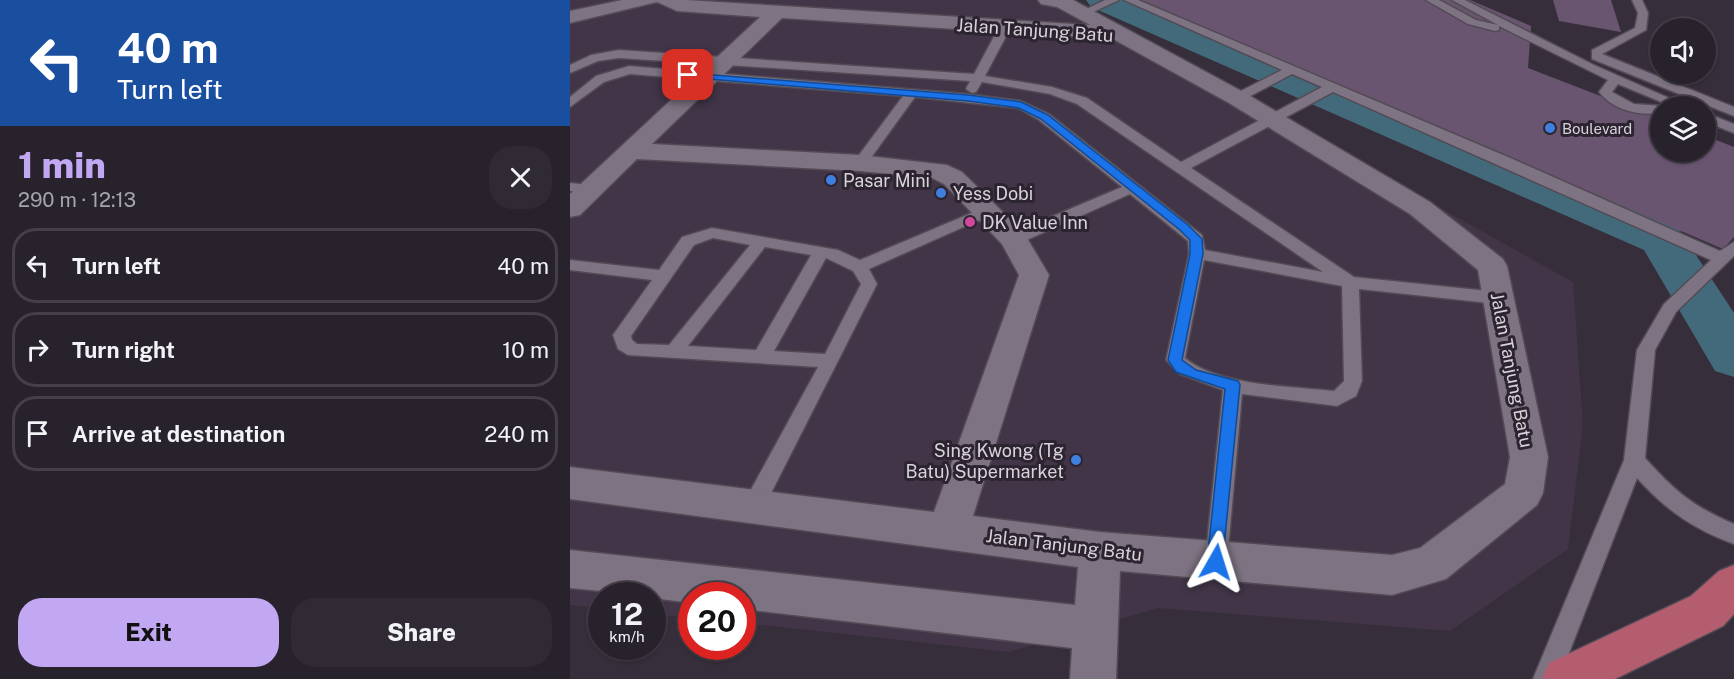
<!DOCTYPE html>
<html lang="en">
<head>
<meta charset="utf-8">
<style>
  body { margin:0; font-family:"Public Sans",sans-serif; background:#302a34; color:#f1f3f6; height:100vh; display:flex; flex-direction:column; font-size:22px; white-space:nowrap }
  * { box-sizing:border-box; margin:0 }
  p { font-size:20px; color:#a5a4a9 }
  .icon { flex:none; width:33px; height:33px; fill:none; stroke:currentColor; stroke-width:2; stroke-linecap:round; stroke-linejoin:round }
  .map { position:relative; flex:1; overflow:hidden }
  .drawer { display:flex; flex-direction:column; background:#28222c; width:570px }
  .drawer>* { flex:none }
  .banner { background:#1a4fa0; color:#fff; overflow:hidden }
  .fabs { position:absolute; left:1080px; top:18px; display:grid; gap:12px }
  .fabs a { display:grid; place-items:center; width:66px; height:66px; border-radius:50%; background:#28222c; box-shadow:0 2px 4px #0004,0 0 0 2px #443f48; font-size:30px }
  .speed { position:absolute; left:18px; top:582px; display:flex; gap:12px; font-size:30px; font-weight:700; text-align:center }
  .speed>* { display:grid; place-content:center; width:78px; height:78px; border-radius:50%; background:#28222c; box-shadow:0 2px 4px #0004,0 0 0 2px #443f48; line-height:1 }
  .speed small { font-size:15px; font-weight:400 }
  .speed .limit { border:9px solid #d22; background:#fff; color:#111 }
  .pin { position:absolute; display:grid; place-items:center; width:51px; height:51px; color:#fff; margin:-26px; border-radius:12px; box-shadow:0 3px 9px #0006 }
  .me { position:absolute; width:66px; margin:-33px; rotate:6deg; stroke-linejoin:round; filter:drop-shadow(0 0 4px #0008) }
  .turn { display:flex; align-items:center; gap:21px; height:126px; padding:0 18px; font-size:27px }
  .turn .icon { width:78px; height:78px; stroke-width:2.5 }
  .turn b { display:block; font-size:42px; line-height:51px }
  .round { display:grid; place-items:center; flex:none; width:63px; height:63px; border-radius:24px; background:#302a34 }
  .headline { display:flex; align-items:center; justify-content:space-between; height:102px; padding:0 18px }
  h1 { font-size:36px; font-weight:800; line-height:45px; color:#c2a8f2 }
  .button { display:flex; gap:12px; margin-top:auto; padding:12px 18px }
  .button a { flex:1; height:69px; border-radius:24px; background:#c2a8f2; color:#111; font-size:24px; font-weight:800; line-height:69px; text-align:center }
  .button a+a { background:#302a34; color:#f1f3f6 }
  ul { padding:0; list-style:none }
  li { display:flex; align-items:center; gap:18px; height:75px; margin:0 12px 9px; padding:0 6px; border:3px solid #443f48; border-radius:24px }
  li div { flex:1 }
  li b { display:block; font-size:22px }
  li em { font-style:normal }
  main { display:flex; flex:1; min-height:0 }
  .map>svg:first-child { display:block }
  .built { fill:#413547 }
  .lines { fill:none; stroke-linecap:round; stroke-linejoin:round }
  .river { fill:#436a7b; fill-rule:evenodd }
  .building { fill:#6a5571 }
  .service-casing { stroke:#524b55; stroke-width:3 }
  .minor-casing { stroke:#524b55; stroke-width:3 }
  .primary-casing { stroke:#524b55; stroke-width:3 }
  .service { fill:#7d7382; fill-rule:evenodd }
  .minor { fill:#7d7382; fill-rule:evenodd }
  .primary { fill:#b45d6f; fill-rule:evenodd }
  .route { fill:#1a73e8; stroke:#114b97; stroke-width:1.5 }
  .shop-dot { fill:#3f7fe0; stroke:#2c2430; stroke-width:2 }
  .hotel-dot { fill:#d1479c; stroke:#2c2430; stroke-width:2 }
  .labels { text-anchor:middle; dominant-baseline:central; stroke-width:6; stroke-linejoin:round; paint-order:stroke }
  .far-poi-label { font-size:15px; fill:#d8d3db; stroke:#2c2430; text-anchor:start }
  .street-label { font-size:18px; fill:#d8d3db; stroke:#2c2430 }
  .poi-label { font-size:18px; fill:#d8d3db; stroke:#2c2430; text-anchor:start }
</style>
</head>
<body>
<main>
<section class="drawer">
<div class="banner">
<div class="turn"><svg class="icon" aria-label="left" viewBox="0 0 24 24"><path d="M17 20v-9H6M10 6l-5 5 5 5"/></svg><div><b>40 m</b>Turn left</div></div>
</div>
<div class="headline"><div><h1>1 min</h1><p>290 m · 12:13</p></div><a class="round"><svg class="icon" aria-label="close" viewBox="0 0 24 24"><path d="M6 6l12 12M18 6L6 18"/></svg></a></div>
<ul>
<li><svg class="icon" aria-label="left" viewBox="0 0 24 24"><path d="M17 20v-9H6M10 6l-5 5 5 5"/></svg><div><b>Turn left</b></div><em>40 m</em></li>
<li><svg class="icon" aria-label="right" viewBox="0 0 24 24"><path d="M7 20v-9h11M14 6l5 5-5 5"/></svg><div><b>Turn right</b></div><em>10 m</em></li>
<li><svg class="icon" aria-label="arrive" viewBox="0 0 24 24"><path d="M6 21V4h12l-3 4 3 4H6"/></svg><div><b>Arrive at destination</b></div><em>240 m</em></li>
</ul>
<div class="button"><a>Exit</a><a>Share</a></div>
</section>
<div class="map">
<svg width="1164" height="679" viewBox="0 0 1164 679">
  <rect width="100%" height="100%" fill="#362e3a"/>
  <!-- built -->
  <path class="built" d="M0,0H498L1003,282L1013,425L998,549L880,631L588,608L439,652L173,623L172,596H122L121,618L83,614L82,596H32L31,608L0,605Z"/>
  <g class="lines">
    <!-- river -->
    <path class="river" d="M516,0H559L1109,229L1164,313V377L1145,371L1074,250L521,7Z"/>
  </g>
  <!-- building -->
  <path class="building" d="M571,0H900L961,26L958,68L1090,119V152H1136V136L1164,147V237L1153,249Z
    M983,0H1041L1051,32L989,21Z"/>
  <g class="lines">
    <!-- service casing -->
    <g class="service-casing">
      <path id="service" d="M535,0H549L517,15L508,13Z
        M554,0H568L945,160L1150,251L1164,242V256L1106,312L1085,350L1075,458C1105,491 1122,506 1164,524V544C1123,529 1096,510 1067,478L989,679H963L1054,460L1067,350L1094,304L1141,260L763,92L621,168L784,277L928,292L937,298L928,304L789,289L792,381L786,396L767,406L672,394L657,562L654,569L646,572L638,569L635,562L653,390L610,374L596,360L619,254L618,241L560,194L450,243H438L436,239L438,235L552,187L469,120L448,108L345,97L295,166L290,167L283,163L333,96L60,74L34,82L0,107V97L26,76L59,66L397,94L451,101L479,114L632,235L635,250L753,272L507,104L480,94L412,82L406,92L402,93L396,89L400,81L49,58L28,61L0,73V65L21,55L49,50L404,74L429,27L435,24L441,27L415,76L482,87L517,98L611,162L752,87L722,74L671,101H663V95L712,70ZM634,260L772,286L774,381L764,391C721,386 649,386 615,358Z
        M856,0H869L906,20L928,25L882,0H895L1024,65L1117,106H1101L1048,84L1042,92L1064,104L1095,106H1090V113C1068,116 1043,110 1029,92L1038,80L929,26V30L925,31L898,24Z
        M1062,0H1072L1078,13L1076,30L1032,54L1164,107V116L1022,59V50L1065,28L1068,13Z
        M1136,113L1164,124V133L1136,122Z
        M0,183L21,185L28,189L21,193L0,191Z
        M418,206L426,211L423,214L299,269L307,284L191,513L183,515L175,513L172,506L248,367L58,355L48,349L43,335L82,280L0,270V260L89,270L112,237L142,228L268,250L290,260ZM143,238L180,245L99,345L67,344L62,340L61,336L124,245ZM195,247L241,255L186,350L118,346ZM256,258L283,271L291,284L255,354L204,351Z"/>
    </g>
    <!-- minor casing -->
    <g class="minor-casing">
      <path id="minor" d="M52,0H116L520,25L487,7L471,4L468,0H503L675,93L860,202L933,259L937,266L978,457L973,493L967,505L876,579L822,595L550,571L546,679H500L502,648L172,609V596H122V603L82,598V596L0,588V550L505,605L508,567L0,499V467L364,512L449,275L432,244L374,184L362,178L290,171L67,159L10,215L0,217V194L190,17L107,11L87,2L0,23V11ZM212,18L543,39L659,103L840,214L908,270L940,457L935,484L850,548L822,555L530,532L403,516L479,275L454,233L392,172L377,165L290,155L82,144Z"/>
    </g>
    <!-- primary casing -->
    <g class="primary-casing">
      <path id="primary" d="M1164,565V614L1153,626L1045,679H972L979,663L1121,596L1149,571Z"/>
    </g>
    <!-- service -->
    <use href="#service" class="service"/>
    <!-- minor -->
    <use href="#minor" class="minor"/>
    <!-- primary -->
    <use href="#primary" class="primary"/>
  </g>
  <!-- route -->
  <path class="route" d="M118,73L398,95L451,102L478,115L618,225L632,239L633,254L612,360L626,370L668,381L670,385L652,567L646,570L640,567L637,562L655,389L606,372L598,360L620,254V240L610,230L471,119L449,108L398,101L115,77L114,75Z"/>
  <!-- markers -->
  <g class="shop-dot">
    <circle cx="980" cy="128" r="6"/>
    <circle cx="261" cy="180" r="6"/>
    <circle cx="371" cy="193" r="6"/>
    <circle cx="506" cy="460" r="6"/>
  </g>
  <circle class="hotel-dot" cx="400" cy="222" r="6"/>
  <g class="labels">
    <!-- far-poi labels -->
    <g class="far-poi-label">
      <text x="992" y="128">Boulevard</text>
    </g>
    <!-- street labels -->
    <g class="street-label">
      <text transform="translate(465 30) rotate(4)">Jalan Tanjung Batu</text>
      <text transform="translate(942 370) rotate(79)">Jalan Tanjung Batu</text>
      <text transform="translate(494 545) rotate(7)">Jalan Tanjung Batu</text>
    </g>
    <!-- poi labels -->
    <g class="poi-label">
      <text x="273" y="180">Pasar Mini</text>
      <text x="383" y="193">Yess Dobi</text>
      <text x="412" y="222">DK Value Inn</text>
      <text x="494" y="450" text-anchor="end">Sing Kwong (Tg<tspan x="494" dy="21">Batu) Supermarket</tspan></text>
    </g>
  </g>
</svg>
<div class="fabs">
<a><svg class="icon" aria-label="sound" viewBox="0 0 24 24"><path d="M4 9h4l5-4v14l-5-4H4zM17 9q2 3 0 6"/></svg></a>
<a><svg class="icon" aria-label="layers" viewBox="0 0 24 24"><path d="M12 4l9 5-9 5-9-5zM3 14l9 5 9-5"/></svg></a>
</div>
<div class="speed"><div>12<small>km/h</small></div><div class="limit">20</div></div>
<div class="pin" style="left:118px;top:75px;background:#d93025"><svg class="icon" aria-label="arrive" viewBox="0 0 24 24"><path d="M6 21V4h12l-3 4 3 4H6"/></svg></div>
<svg class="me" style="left:646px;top:562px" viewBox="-20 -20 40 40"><path d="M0-17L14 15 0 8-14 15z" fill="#1a73e8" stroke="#fff" stroke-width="4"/></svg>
</div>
</main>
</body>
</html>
